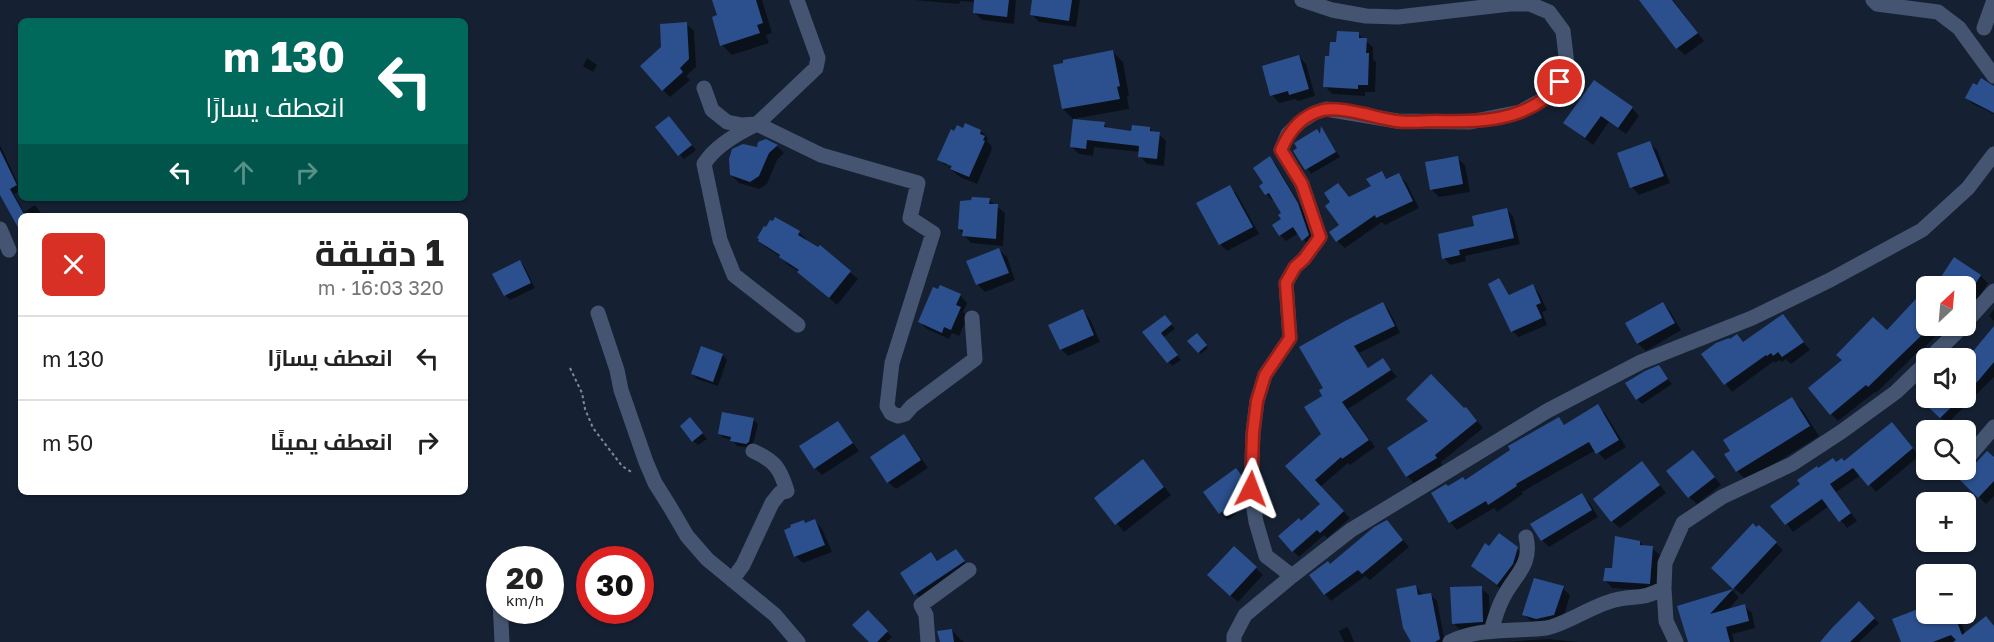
<!DOCTYPE html>
<html lang="ar">
<head>
<meta charset="utf-8">
<style>
  body { margin:0; font-family:"Golos Text",Cairo,sans-serif; background:#f6f6f6; color:#222; direction:rtl; height:100vh; display:flex; flex-direction:column; font-size:22px; white-space:nowrap }
  * { box-sizing:border-box; margin:0 }
  p { font-size:20px; color:#767676 }
  .icon { flex:none; width:33px; height:33px; fill:none; stroke:currentColor; stroke-width:2; stroke-linecap:round; stroke-linejoin:round }
  .map { position:relative; flex:1; overflow:hidden; direction:ltr }
  .sheet { position:absolute; left:18px; top:213px; width:450px; height:282px; display:flex; flex-direction:column; background:#fff; border-radius:9px; box-shadow:0 2px 4px #0004; direction:rtl }
  .sheet>* { flex:none }
  .guide { position:absolute; left:18px; top:18px; width:450px; height:183px; border-radius:9px; box-shadow:0 2px 4px #0004; direction:rtl; background:#00695c; color:#fff; overflow:hidden }
  .needle { width:39px; rotate:26deg }
  .controls { position:absolute; left:1916px; top:276px; display:grid; gap:12px }
  .controls a { display:grid; place-items:center; width:60px; height:60px; border-radius:9px; background:#fff; box-shadow:0 2px 4px #0004; font-size:30px }
  .speed { position:absolute; left:486px; top:546px; display:flex; gap:12px; font-size:30px; font-weight:700; text-align:center }
  .speed>* { display:grid; place-content:center; width:78px; height:78px; border-radius:50%; background:#fff; box-shadow:0 2px 4px #0004; line-height:1 }
  .speed small { font-size:15px; font-weight:400 }
  .speed .limit { border:9px solid #d22; background:#fff; color:#111 }
  .pin { position:absolute; display:grid; place-items:center; width:51px; height:51px; color:#fff; margin:-26px; border:3px solid #fff; border-radius:50%; box-shadow:0 2px 6px #0007 }
  .me { position:absolute; width:66px; margin:-33px; rotate:3deg; stroke-linejoin:round; filter:drop-shadow(0 0 4px #0008) }
  .turn { display:flex; align-items:center; gap:21px; height:126px; padding:0 24px; font-size:27px }
  .turn .icon { width:78px; height:78px; stroke-width:2.5 }
  .turn b { display:block; font-size:42px; line-height:51px }
  .lanes { display:flex; align-items:center; height:57px; padding:0 24px; background:#0003; justify-content:center; gap:30px; direction:ltr }
  .lanes .off { opacity:.35 }
  .round { display:grid; place-items:center; flex:none; width:63px; height:63px; border-radius:9px; background:#f6f6f6 }
  .overview { display:flex; align-items:center; justify-content:space-between; height:102px; padding:0 24px }
  h1 { font-size:36px; font-weight:700; line-height:45px }
  ul { padding:0; list-style:none }
  li { display:flex; align-items:center; gap:18px; height:84px; padding:0 24px; border-top:2px solid #e0e0e0 }
  li div { flex:1 }
  li b { display:block; font-size:22px }
  li em { font-style:normal }
  .map>svg:first-child { display:block }
  .shadow { fill:#0007; fill-rule:evenodd }
  .building { fill:#2c508e }
  .lines { fill:none; stroke-linecap:round; stroke-linejoin:round }
  .path { stroke:#7f8998; stroke-width:2; stroke-dasharray:3 3; stroke-linecap:butt }
  .minor { stroke:#455571; stroke-width:15 }
  .route-casing { stroke:#8d1f18; stroke-width:15 }
  .route { stroke:#d93025; stroke-width:10 }
</style>
</head>
<body>
<div class="map">
<svg width="1994" height="642" viewBox="0 0 1994 642">
  <rect width="100%" height="100%" fill="#152133"/>
  <!-- shadow -->
  <path class="shadow" d="M714,0H762L772,33L766,35L769,43L732,55L722,45L719,16Z
    M914,0H1016L1014,24L982,20L974,12L975,2L960,1L959,4Z
    M1034,0H1080L1076,27L1039,22L1032,14Z
    M1648,0H1673L1704,41L1685,55L1677,48Z
    M686,24L694,31L696,67L686,76L690,80L670,97L663,90V48Z
    M1358,34L1373,47V59L1376,62L1375,92H1365V96L1332,94L1325,86L1331,57L1338,44Z
    M1113,52L1123,62L1129,96H1127L1129,109L1073,119L1063,109Z
    M1298,56L1306,64L1315,96L1298,101L1295,99L1279,103L1272,95Z
    M587,58L597,65L593,72L583,66Z
    M1994,88V114L1973,104L1967,98Z
    M1632,108L1639,116L1626,134L1609,122L1593,145L1565,123Z
    M674,123L696,150L684,159L680,155Z
    M1104,124L1110,130L1133,132L1149,128L1155,133L1159,134L1166,141L1164,166L1147,164L1140,156V152L1094,147L1093,156L1079,154L1072,147Z
    M1322,130L1340,157L1311,174L1295,151L1317,131L1322,135Z
    M981,131L988,138L987,141L991,145L992,149L977,184L960,177L939,160ZM946,162L959,168L958,171L946,166Z
    M766,141L777,146L784,153L777,160L767,184L759,189L739,183L731,175Z
    M1650,143L1657,150L1670,183L1639,195L1632,187Z
    M0,145L21,190L14,194L24,212L35,205L43,216H21V230L0,192Z
    M1270,158L1276,164L1304,211L1315,242L1309,246L1299,233L1286,241L1280,235L1284,213L1274,199L1272,200L1266,194L1265,184Z
    M1457,158L1465,165L1470,192L1439,197L1431,189Z
    M1381,173L1388,180L1398,175L1406,182L1419,208L1385,225L1382,222L1345,248L1337,241L1341,225L1332,202L1338,185L1350,198L1373,187Z
    M1229,187L1237,194L1259,234L1227,251L1220,244Z
    M989,200L1005,213L1003,246L971,243L959,229Z
    M1507,210L1513,216L1520,244L1465,256L1466,261L1450,265L1444,258L1476,227Z
    M776,219L799,232L807,240L806,242L818,249L820,247L858,279L837,305L800,272L788,265L781,257L767,248L759,241Z
    M999,250L1007,257L1015,280L985,292L977,284Z
    M1954,259L1981,276L1988,283L1970,311L1965,308V286H1937Z
    M520,262L524,266L535,288L510,300L505,295L494,274Z
    M1499,280L1511,296L1532,286L1539,293L1547,310L1542,312L1547,325L1519,337L1512,331Z
    M960,295L967,303L963,312L968,316L959,336L952,333L949,339L927,329L920,322Z
    M1926,298V326H1945L1923,349L1922,348L1876,393L1875,392L1838,421L1831,414L1887,332Z
    M1662,303L1670,311L1681,330L1646,351L1638,344L1627,324Z
    M1383,304L1389,310L1400,333L1359,353L1369,369L1383,360L1397,377L1348,409L1375,447L1350,465L1348,463L1320,487L1350,518L1327,538L1324,535L1299,557L1293,551L1301,523L1322,504L1288,466L1323,434L1325,388Z
    M1994,309V321L1989,316Z
    M1082,311L1090,319L1100,342L1068,356L1061,349Z
    M1783,316L1810,350L1791,364L1786,359L1782,362L1780,360L1775,363L1774,361L1732,392L1703,354L1744,344Z
    M1169,321L1175,329L1164,337L1181,360L1172,366L1144,333Z
    M1994,328V377L1947,424L1928,405L1935,398H1965V363Z
    M1197,335L1208,348L1201,354L1190,341Z
    M702,348L723,355L727,360L718,386L697,379L693,374Z
    M1659,367L1672,384L1642,404L1637,399Z
    M1793,400L1803,411L1819,436L1747,481L1737,471Z
    M1597,406L1605,413L1626,447L1605,460L1596,450L1522,492L1523,494L1497,512L1494,508L1457,530L1450,522L1448,488L1465,482L1559,419L1565,425Z
    M1464,410L1472,415L1483,428L1441,462L1442,465L1414,483L1407,476L1389,449Z
    M753,419L758,424L752,448L737,446L732,440L724,438L719,434Z
    M838,423L845,431L859,451L822,475L815,468Z
    M695,424L707,439L698,445L693,441Z
    M1899,431L1919,456L1876,492L1861,475L1836,492L1857,521L1847,528L1829,506L1793,532L1773,506L1819,470L1845,463Z
    M904,436L911,444L928,468L896,489L888,482Z
    M1700,459L1721,485L1697,504L1689,497Z
    M1994,463V496L1986,504L1962,480Z
    M1150,469L1171,495L1124,532L1096,498Z
    M1236,470L1249,485V504L1228,520L1220,513Z
    M1649,471L1666,493L1620,528L1612,521Z
    M1581,495L1589,502L1598,517L1549,547L1542,540Z
    M804,521L807,524L815,521L822,529L832,552L803,563L795,556Z
    M1393,528L1409,547L1370,580L1365,576L1331,601L1325,594L1330,565Z
    M1640,542L1645,547L1652,548L1660,555L1657,591L1612,588L1605,580Z
    M1776,543L1783,550L1742,595L1736,590L1734,592L1739,597L1727,611L1744,606L1752,613L1755,628L1732,634L1734,642H1690L1679,607L1736,590L1721,576Z
    M1489,548H1517L1524,556L1505,592L1480,573Z
    M956,551L971,570L923,602L916,594L902,573L931,554L939,562Z
    M1256,568L1263,575L1238,602L1216,583Z
    M1416,586L1423,596L1430,594L1437,601L1445,642H1413Z
    M1481,588L1489,595L1490,629L1461,631L1454,624Z
    M1563,588L1570,595L1562,623L1532,622L1524,615Z
    M1859,604L1879,623L1859,642H1822Z
    M1926,607V614H1957L1966,634L1994,626V642H1902Z
    M868,612L892,637L886,642H871Z
    M1347,627L1349,629L1354,642H1344L1339,631Z
    M952,630L959,638L964,642H941Z
    M1548,639L1579,642H1500Z"/>
  <!-- building -->
  <path class="building" d="M712,0H756L763,23L757,25L760,33L720,46L712,17L717,15Z
    M974,0H1009L1007,17L973,13Z
    M1032,0H1072L1069,21L1030,15Z
    M1639,0H1672L1698,33L1676,49Z
    M687,22L689,59L680,68L683,72L662,91L640,66L661,47L660,24Z
    M1337,31L1359,32V38H1367L1366,53H1369L1368,85H1358V89L1323,87L1325,56H1329L1330,42H1336Z
    M1113,50L1120,86L1117,87L1120,99L1062,109L1053,65L1063,63V60Z
    M1299,55L1309,89L1289,95L1288,91L1270,96L1262,66Z
    M1981,78L1994,86V113L1965,98L1973,83L1977,85Z
    M1594,80L1633,107L1618,128L1601,116L1585,138L1563,123Z
    M669,116L692,145L678,156L655,127Z
    M1073,119L1105,122L1104,127L1131,131L1132,125L1150,127V131L1160,132L1157,159L1138,157L1139,146L1087,140L1086,149L1070,147Z
    M965,123L981,130L980,134L985,136L983,140L985,141L969,177L950,169L952,166L937,160L951,129L954,131L957,125L963,128Z
    M1321,126L1336,152L1305,170L1293,151L1297,148L1294,143L1317,129L1320,134Z
    M766,139L778,145L769,153L759,176L750,182L730,175L729,159L732,149L743,144L757,147L758,142Z
    M1650,141L1664,176L1630,188L1617,153Z
    M0,150L17,185L10,189L25,216H21V233L0,195Z
    M1270,156L1298,203L1309,235L1302,241L1293,227L1279,236L1272,225L1281,219L1278,215L1281,213L1269,193L1265,195L1259,186L1263,183L1253,168Z
    M1458,156L1463,184L1430,190L1425,162Z
    M1382,171L1386,179L1399,173L1413,201L1376,218L1375,215L1336,242L1329,232L1339,225L1325,206L1330,202L1324,193L1338,183L1349,197L1371,186L1366,179Z
    M1230,185L1253,227L1219,245L1196,203Z
    M972,197L990,198L989,204H998L996,239L962,236L963,230L958,229L960,201L971,200Z
    M1507,208L1514,238L1459,250L1460,255L1442,259L1438,234L1474,226L1472,216Z
    M775,217L800,231L798,235L818,247L820,245L851,271L829,298L797,272L799,270L779,257L780,255L758,241L759,239L757,238L764,226L766,227L770,220L773,221Z
    M999,248L1009,273L976,285L966,261Z
    M1954,257L1981,275L1965,300V286H1935Z
    M520,260L531,283L504,296L492,274Z
    M1499,278L1509,295L1533,284L1541,303L1536,305L1542,318L1511,332L1488,284Z
    M940,285L961,294L956,305L961,307L951,330L944,327L942,333L918,322L933,287L938,289Z
    M1926,288V331L1868,387L1866,385L1830,415L1808,388L1842,360L1836,355L1873,317L1887,330Z
    M1383,302L1395,326L1354,346L1368,368L1383,358L1391,370L1342,402L1369,440L1342,459L1341,457L1315,480L1344,511L1320,533L1317,530L1292,552L1278,536L1299,518L1301,521L1320,504L1285,466L1321,434L1304,407L1322,396L1319,390L1323,388L1299,347L1345,321Z
    M1663,302L1675,323L1637,344L1625,323Z
    M1083,309L1094,335L1060,350L1048,325Z
    M1783,314L1804,342L1782,357L1778,352L1773,356L1771,353L1767,356L1766,355L1724,385L1701,354L1716,343L1729,338L1730,339L1737,334L1743,342Z
    M1165,315L1172,324L1161,333L1178,355L1167,363L1142,332Z
    M1994,326V362L1978,381L1965,393V361Z
    M1197,333L1207,345L1198,353L1187,341Z
    M701,346L723,354L713,382L691,374Z
    M1659,365L1668,379L1636,400L1625,383L1645,371Z
    M1431,374L1464,408L1466,407L1477,421L1435,455L1437,458L1406,477L1387,448L1428,421L1406,399Z
    M1792,397L1810,426L1736,472L1724,454L1730,451L1723,440Z
    M1933,398H1961L1940,418L1926,405Z
    M1598,404L1619,440L1596,454L1589,442L1516,484L1517,486L1488,505L1486,501L1449,523L1431,493L1446,484L1448,486L1463,477L1465,480L1510,450L1508,446L1559,417L1564,425Z
    M722,412L754,418L749,442L746,444L730,441L731,437L718,434Z
    M690,417L703,433L692,442L680,426Z
    M838,421L853,443L814,469L799,446Z
    M1892,422L1913,448L1868,486L1853,468L1830,484L1851,513L1839,522L1822,499L1785,525L1770,506L1800,484L1797,480L1817,466L1818,468L1833,458L1836,462L1842,458L1844,461Z
    M904,434L921,460L887,483L870,457Z
    M1693,450L1715,477L1688,498L1666,471Z
    M1987,451L1994,457V481L1978,498L1960,480L1964,476L1966,470L1972,467Z
    M1143,459L1164,487L1115,525L1094,498Z
    M1642,461L1660,485L1611,522L1593,499Z
    M1236,468L1242,476V481L1238,484L1241,489L1242,497L1219,514L1203,492Z
    M1582,493L1592,510L1541,541L1530,524Z
    M815,519L825,545L794,557L784,530L791,527L790,525L804,520L805,523Z
    M1387,520L1403,540L1362,574L1358,570L1324,595L1309,575L1328,561L1330,564L1374,527Z
    M1753,523L1756,527L1759,525L1777,542L1733,589L1711,568Z
    M1499,533L1518,547L1513,564L1497,585L1471,566L1485,543L1489,546Z
    M1615,536L1640,541V545L1653,546L1650,584L1603,581L1605,568H1612Z
    M1234,546L1257,567L1230,596L1207,575Z
    M956,549L965,561L914,595L900,573L931,552L937,561Z
    M1534,578L1564,586L1554,615L1536,619L1522,615Z
    M1416,585L1418,595L1431,593L1440,639L1435,642H1411L1403,628L1396,589Z
    M1482,586L1483,622L1452,624L1450,587Z
    M1733,589L1710,614L1745,604L1749,621L1726,627L1730,642H1688L1677,606Z
    M1859,601L1875,618L1850,642H1820L1832,628Z
    M1926,606V614H1954L1962,635L1986,616L1994,626V642H1953L1956,640L1951,635L1933,642H1901L1892,619Z
    M868,610L888,631L877,642H869L852,625Z
    M952,629L954,642H940L937,631Z"/>
  <g class="lines">
    <!-- path -->
    <path class="path" d="M570,368L582,393L585,409L593,428L622,466L633,473"/>
    <!-- minor -->
    <path class="minor" d="M1873,0L1877,4L1938,12L1959,28L1994,76
      M1984,28L1994,0
      M704,88L712,110L727,122L742,125L757,124L816,68L818,58L797,0
      M0,229L9,250
      M598,313L617,370L621,390L646,462L655,483L670,507L687,536L707,559L775,615L798,642
      M1965,323L1994,291
      M798,325L734,275L720,240L704,164C715,146 738,133 757,124L821,155L918,183L910,218L933,233L892,363L887,406L891,413L898,416L905,414L912,406L975,359L972,318
      M1930,358L1963,326
      M1965,461L1994,427
      M1956,471L1957,470
      M1292,576L1266,556L1256,522L1251,489L1253,433L1257,401L1265,375L1290,338L1286,283L1295,267L1304,259L1320,237L1302,184L1281,150L1288,134L1300,122L1314,113L1326,109L1397,121L1470,122L1520,112L1544,99L1560,83L1567,64L1563,31L1549,12L1530,4H1510L1398,17L1366,16L1332,10L1302,0
      M732,580L743,565L772,503L780,493L787,491C780,468 775,461 753,451
      M500,601L502,642
      M1491,631C1494,621 1497,610 1502,600C1513,576 1533,566 1526,537
      M928,642L926,615L921,605L969,570
      M1234,642V636L1245,615L1292,576L1351,530L1547,411L1641,362L1752,318L1830,280L1922,230L1968,188L1994,154
      M1450,642C1479,627 1514,632 1546,628C1565,625 1593,605 1615,600C1636,595 1643,600 1664,588
      M1676,642L1666,621L1664,588L1665,563L1683,523L1722,497L1792,464L1841,432L1896,392L1926,363"/>
  </g>
  <g class="lines">
    <!-- route casing -->
    <g class="route-casing">
      <path id="route" d="M1251,489L1253,433L1257,401L1265,375L1290,338L1286,283L1295,267L1304,259L1320,237L1302,184L1281,150C1289,131 1302,115 1323,110C1341,106 1376,118 1396,121C1409,123 1424,121 1437,121C1473,122 1513,122 1544,99C1550,95 1555,88 1560,82"/>
    </g>
    <!-- route -->
    <use href="#route" class="route"/>
  </g>
</svg>
<div class="controls">
<a><svg class="needle" viewBox="-14 -14 28 28"><path d="M0-13l5 13h-10z" fill="#e53935"/><path d="M0 13l5-13h-10z" fill="#767676"/></svg></a>
<a><svg class="icon" aria-label="sound" viewBox="0 0 24 24"><path d="M4 9h4l5-4v14l-5-4H4zM17 9q2 3 0 6"/></svg></a>
<a><svg class="icon" aria-label="search" viewBox="0 0 24 24"><circle cx="10" cy="10" r="6"/><path d="M15 15l6 6"/></svg></a>
<a>+</a>
<a>−</a>
</div>
<div class="speed"><div>20<small>km/h</small></div><div class="limit">30</div></div>
<div class="pin" style="left:1560px;top:82px;background:#d93025"><svg class="icon" aria-label="arrive" viewBox="0 0 24 24"><path d="M6 21V4h12l-3 4 3 4H6"/></svg></div>
<svg class="me" style="left:1251px;top:489px" viewBox="-20 -20 40 40"><path d="M0-17L14 15 0 8-14 15z" fill="#d93025" stroke="#fff" stroke-width="4"/></svg>
<div class="guide">
<div class="turn"><svg class="icon" aria-label="left" viewBox="0 0 24 24"><path d="M17 20v-9H6M10 6l-5 5 5 5"/></svg><div><b>130 m</b>انعطف يسارًا</div></div>
<div class="lanes"><svg class="icon" aria-label="left" viewBox="0 0 24 24"><path d="M17 20v-9H6M10 6l-5 5 5 5"/></svg><svg class="icon off" aria-label="ahead" viewBox="0 0 24 24"><path d="M12 20V5M6 11l6-6 6 6"/></svg><svg class="icon off" aria-label="right" viewBox="0 0 24 24"><path d="M7 20v-9h11M14 6l5 5-5 5"/></svg></div>
</div>
<section class="sheet">
<div class="overview"><div><h1>1 دقيقة</h1><p>320 m · 16:03</p></div><a class="round" style="background:#d93025;color:#fff"><svg class="icon" aria-label="close" viewBox="0 0 24 24"><path d="M6 6l12 12M18 6L6 18"/></svg></a></div>
<ul>
<li><svg class="icon" aria-label="left" viewBox="0 0 24 24"><path d="M17 20v-9H6M10 6l-5 5 5 5"/></svg><div><b>انعطف يسارًا</b></div><em>130 m</em></li>
<li><svg class="icon" aria-label="right" viewBox="0 0 24 24"><path d="M7 20v-9h11M14 6l5 5-5 5"/></svg><div><b>انعطف يمينًا</b></div><em>50 m</em></li>
</ul>
</section>
</div>
</body>
</html>
